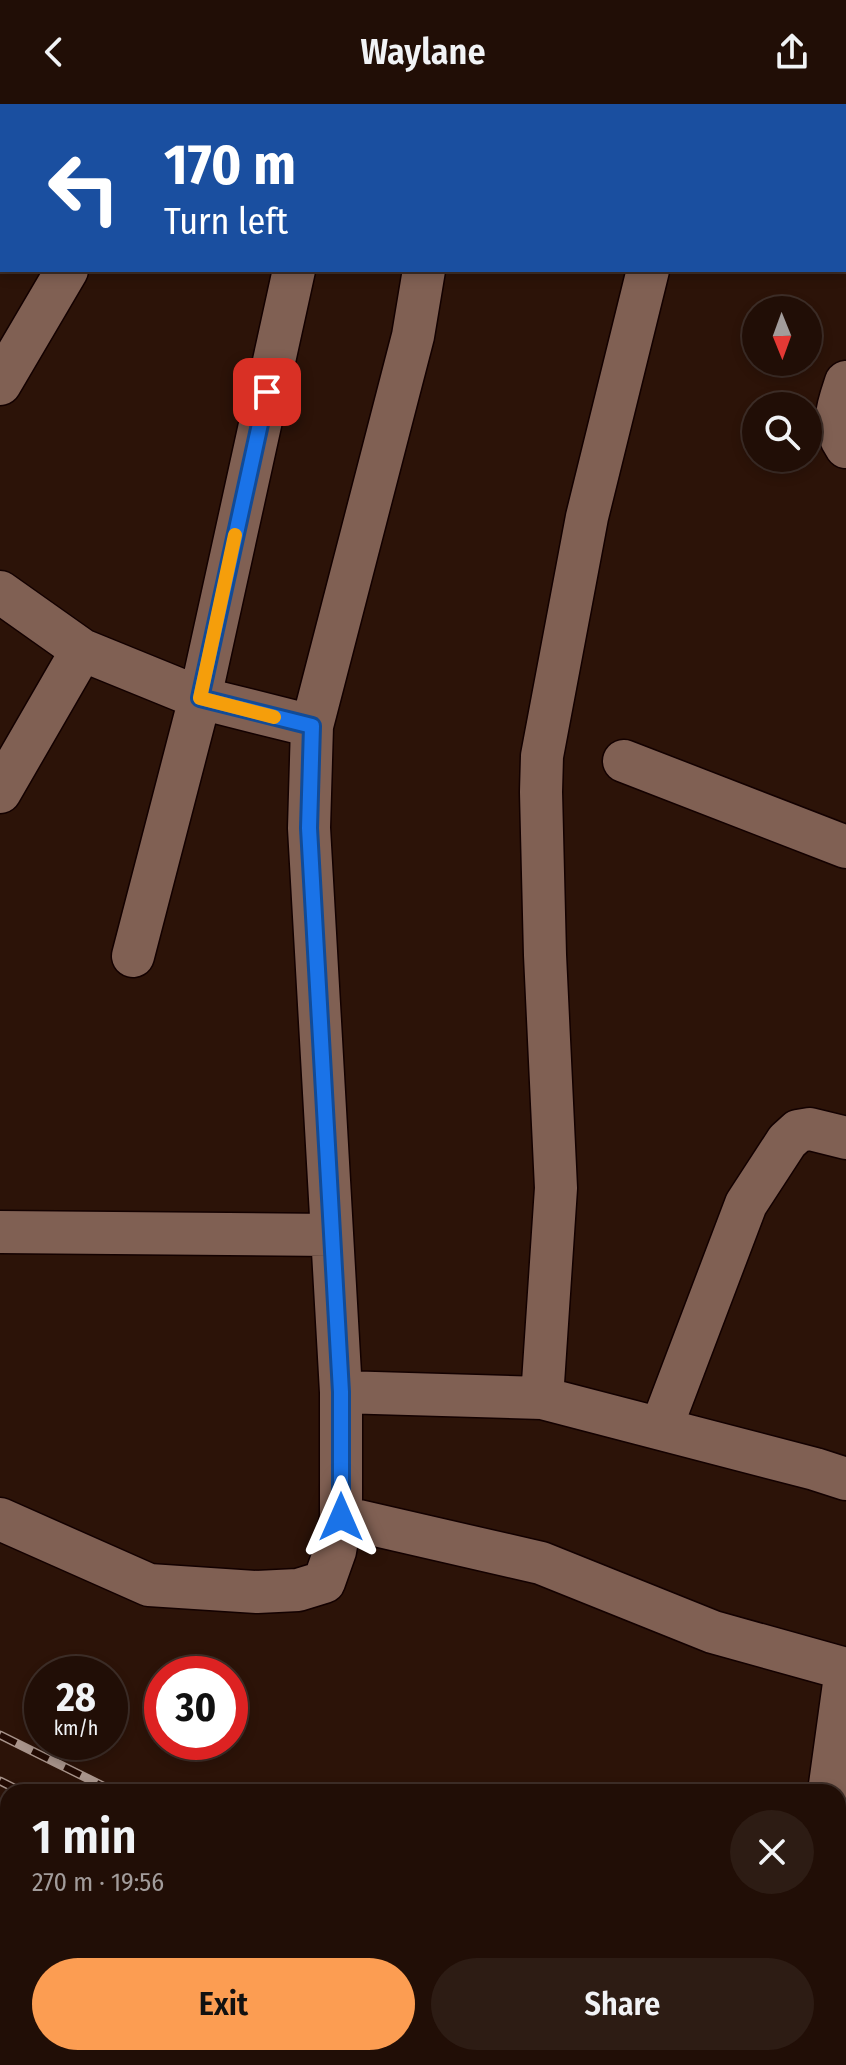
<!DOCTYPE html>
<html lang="en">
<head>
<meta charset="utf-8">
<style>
  body { margin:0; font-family:"Fira Sans Condensed",sans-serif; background:#2d1c14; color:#f1f3f6; height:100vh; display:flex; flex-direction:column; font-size:30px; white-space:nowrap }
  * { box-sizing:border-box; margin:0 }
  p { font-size:26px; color:#a29c9b }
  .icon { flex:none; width:44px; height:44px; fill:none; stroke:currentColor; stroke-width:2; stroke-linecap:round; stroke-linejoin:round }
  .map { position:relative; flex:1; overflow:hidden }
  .details { position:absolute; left:0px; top:1680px; width:846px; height:282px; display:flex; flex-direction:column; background:#210e06; border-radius:24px 24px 0 0; box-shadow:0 4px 12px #0003,0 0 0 2px #3e2e28 }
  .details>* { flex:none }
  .top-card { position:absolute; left:0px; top:0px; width:846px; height:168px; box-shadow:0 4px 12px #0003,0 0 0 2px #3e2e28; background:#1a4fa0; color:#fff; overflow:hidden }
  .needle { width:52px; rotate:179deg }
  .controls { position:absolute; left:742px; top:192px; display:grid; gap:16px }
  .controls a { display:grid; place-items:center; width:80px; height:80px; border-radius:50%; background:#210e06; box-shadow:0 4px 12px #0003,0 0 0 2px #3e2e28; font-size:40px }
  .speed { position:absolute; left:24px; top:1552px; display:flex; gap:16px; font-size:40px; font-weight:700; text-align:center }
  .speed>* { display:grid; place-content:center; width:104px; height:104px; border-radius:50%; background:#210e06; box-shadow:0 4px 12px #0003,0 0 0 2px #3e2e28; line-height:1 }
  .speed small { font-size:20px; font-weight:400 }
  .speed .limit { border:12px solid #d22; background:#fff; color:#111 }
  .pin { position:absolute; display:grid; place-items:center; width:68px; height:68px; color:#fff; margin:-34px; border-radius:16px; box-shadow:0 4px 12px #0006 }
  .me { position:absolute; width:88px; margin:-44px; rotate:0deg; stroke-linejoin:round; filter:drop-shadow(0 0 6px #0008) }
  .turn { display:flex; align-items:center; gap:28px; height:168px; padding:0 32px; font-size:36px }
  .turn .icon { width:104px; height:104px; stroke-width:2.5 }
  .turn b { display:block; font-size:56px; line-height:68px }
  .round { display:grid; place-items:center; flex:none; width:84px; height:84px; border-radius:42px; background:#2d1c14 }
  .headline { display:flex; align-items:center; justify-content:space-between; height:136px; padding:0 32px }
  h1 { font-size:48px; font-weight:600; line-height:60px }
  .button { display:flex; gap:16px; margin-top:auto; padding:16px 32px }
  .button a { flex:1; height:92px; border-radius:48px; background:#fc9d52; color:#111; font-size:32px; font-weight:600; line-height:92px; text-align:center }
  .button a+a { background:#2d1c14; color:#f1f3f6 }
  header { display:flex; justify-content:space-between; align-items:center; height:104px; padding:0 32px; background:#210e06; font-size:36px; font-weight:600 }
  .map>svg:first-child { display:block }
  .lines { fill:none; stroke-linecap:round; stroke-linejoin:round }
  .river { stroke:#010e19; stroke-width:54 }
  .minor-casing { stroke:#130100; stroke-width:45 }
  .major-casing { stroke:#130100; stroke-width:47 }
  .minor { stroke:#806053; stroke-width:42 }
  .major { stroke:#a26e45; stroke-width:44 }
  .rail-casing { stroke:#a8948b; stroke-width:9 }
  .rail { stroke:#220a02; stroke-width:6; stroke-dasharray:18; stroke-linecap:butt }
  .route-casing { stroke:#114b97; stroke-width:20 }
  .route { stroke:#1a73e8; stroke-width:14 }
  .slow { stroke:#f59e0b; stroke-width:14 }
</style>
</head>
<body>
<header><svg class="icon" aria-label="back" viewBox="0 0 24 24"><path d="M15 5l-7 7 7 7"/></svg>Waylane<svg class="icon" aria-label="share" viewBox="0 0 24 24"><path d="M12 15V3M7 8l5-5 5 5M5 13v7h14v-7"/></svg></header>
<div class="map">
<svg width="846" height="1961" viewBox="0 0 846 1961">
  <rect width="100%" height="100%" fill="#2c1308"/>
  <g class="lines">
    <!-- river -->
    <path class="river" d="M0,1935L8,1937
      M54,1954L65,1958L85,1961"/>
    <!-- minor casing -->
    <g class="minor-casing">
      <path id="minor" d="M817,0L824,2
        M330,2V0
        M454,2V0
        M694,2V0
        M846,278C838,302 830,320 846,343
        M0,280L67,166
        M0,488L82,546L200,594L312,622
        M624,657L846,743
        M0,688L82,546
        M133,852L200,594L294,166
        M0,1128L332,1131
        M341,1288L542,1294L815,1365L846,1375
        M542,1294L556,1084L545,851L541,688L542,652L587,413L648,166
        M661,1324L746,1100L787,1037L798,1027L810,1025L846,1034
        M341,1413L541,1459L713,1528L846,1565L829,1688
        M0,1415L149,1481L257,1488L298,1486L324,1478L335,1447L341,1413V1288L309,724L312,622L413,232L424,166
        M838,1752L846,1755
        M0,1843L8,1848
        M91,1954L95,1961
        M133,1954L137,1961
        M278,1954L290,1961"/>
    </g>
    <!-- major casing -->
    <g class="major-casing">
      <path id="major" d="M0,1897L8,1896"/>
    </g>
    <!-- minor -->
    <use href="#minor" class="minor"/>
    <!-- major -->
    <use href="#major" class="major"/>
    <!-- rail casing -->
    <g class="rail-casing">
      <path id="rail" d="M0,1631L115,1688
        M0,1677L22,1688
        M603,1954L619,1961
        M666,1954L681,1961"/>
    </g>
    <!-- rail -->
    <use href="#rail" class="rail"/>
  </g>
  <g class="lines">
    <!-- route casing -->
    <g class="route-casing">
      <path id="route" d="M267,288L200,594L312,622L309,724L341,1288V1413"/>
    </g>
    <!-- route -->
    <use href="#route" class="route"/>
    <!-- slow -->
    <path class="slow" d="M235,431L200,594L274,613"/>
  </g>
</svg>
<div class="controls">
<a><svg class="needle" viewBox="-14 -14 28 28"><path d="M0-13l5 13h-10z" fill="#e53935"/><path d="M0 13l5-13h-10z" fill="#a29c9b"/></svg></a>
<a><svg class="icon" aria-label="search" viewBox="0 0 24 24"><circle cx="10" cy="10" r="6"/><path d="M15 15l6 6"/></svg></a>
</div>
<div class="speed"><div>28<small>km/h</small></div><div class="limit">30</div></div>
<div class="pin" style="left:267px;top:288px;background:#d93025"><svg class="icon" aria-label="arrive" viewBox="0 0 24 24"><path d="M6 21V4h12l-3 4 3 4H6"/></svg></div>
<svg class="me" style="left:341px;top:1413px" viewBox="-20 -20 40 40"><path d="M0-17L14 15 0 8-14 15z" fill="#1a73e8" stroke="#fff" stroke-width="4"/></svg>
<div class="top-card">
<div class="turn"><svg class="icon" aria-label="left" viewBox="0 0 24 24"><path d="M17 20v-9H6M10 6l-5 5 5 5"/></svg><div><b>170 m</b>Turn left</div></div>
</div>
<section class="details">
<div class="headline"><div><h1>1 min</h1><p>270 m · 19:56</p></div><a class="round"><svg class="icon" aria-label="close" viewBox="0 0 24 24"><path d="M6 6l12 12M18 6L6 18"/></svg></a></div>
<div class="button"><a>Exit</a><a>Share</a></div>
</section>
</div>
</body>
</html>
